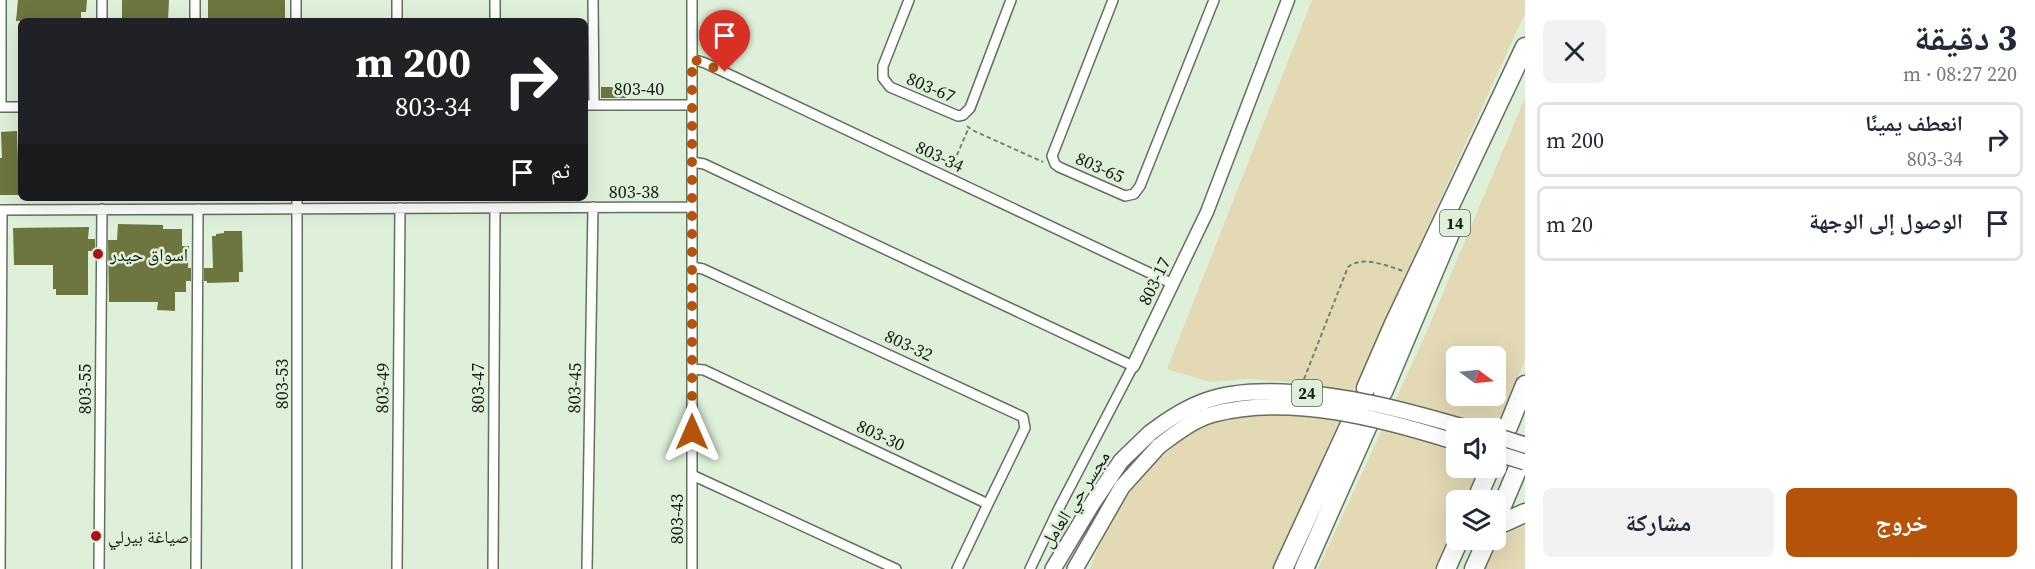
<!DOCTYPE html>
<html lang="ar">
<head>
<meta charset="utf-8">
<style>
  body { margin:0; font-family:"Source Serif 4","Noto Naskh Arabic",serif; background:#f2f2f3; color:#1f2937; direction:rtl; height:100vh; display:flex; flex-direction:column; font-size:22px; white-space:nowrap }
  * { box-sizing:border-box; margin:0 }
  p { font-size:20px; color:#747a83 }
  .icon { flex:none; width:33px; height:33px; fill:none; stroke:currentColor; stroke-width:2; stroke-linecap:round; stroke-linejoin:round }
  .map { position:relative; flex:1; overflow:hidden; direction:ltr }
  .sheet { display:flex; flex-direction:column; background:#fff; width:510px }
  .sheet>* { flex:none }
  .hud { position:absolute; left:18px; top:18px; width:570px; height:183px; border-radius:9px; box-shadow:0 6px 24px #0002; direction:rtl; background:#202124; color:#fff; overflow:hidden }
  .needle { width:39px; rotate:105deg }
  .tools { position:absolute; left:1446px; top:346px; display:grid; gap:12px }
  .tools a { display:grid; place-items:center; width:60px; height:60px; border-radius:9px; background:#fff; box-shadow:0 6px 24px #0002; font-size:30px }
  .pin { position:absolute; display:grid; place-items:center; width:51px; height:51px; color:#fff; margin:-62px -26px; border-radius:50% 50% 50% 0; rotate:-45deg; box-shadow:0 0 6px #0007 }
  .pin .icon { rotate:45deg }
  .me { position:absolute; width:66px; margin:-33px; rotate:0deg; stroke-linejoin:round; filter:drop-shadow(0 0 4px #0008) }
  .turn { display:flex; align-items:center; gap:21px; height:126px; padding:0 18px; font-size:27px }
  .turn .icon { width:78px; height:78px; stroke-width:2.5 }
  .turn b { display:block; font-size:42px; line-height:51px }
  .then { display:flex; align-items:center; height:57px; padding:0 18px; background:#0003; gap:12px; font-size:22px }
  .round { display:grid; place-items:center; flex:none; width:63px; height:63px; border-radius:9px; background:#f2f2f3 }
  .headline { display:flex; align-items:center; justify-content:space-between; height:102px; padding:0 18px }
  h1 { font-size:36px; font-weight:800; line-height:45px }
  .button { display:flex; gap:12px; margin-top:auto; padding:12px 18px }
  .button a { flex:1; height:69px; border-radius:9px; background:#b45309; color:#fff; font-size:24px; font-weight:800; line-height:69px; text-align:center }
  .button a+a { background:#f2f2f3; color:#1f2937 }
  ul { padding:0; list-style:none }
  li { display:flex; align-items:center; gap:18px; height:75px; margin:0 12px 9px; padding:0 6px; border:3px solid #e0e1e3; border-radius:9px }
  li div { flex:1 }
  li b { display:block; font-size:22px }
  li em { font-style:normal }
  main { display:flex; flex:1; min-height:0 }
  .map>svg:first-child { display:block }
  .green { fill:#e4d9b5; fill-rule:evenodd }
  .building { fill:#6d763e }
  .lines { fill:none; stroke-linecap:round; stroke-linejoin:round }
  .minor-casing { stroke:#61715d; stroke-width:12 }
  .tertiary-casing { stroke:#61715d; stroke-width:15 }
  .primary-casing { stroke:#61715d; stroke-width:18 }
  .motorway-casing { stroke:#61715d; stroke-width:21 }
  .path { stroke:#778374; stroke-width:2; stroke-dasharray:4.5 3; stroke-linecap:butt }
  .minor { stroke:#fff; stroke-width:9 }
  .tertiary { stroke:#fff; stroke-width:12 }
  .primary { stroke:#fff; stroke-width:15 }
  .motorway { stroke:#fff; stroke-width:18 }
  .primary-bridge-casing { stroke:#61715d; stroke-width:18; stroke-linecap:butt }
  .primary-bridge { stroke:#fff; stroke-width:15 }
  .route { stroke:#b45309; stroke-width:10; stroke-dasharray:0 18 }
  .poi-dot { fill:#a9141b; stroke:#def0d9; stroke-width:2 }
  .labels { text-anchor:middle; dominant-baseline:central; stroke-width:5; stroke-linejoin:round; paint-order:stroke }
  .shield { fill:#def0d9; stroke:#535d50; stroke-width:1.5 }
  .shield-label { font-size:16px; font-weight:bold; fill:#181e16 }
  .street-label { font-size:18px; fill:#181e16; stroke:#def0d9 }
  .poi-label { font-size:18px; fill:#181e16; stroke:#def0d9; text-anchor:start }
</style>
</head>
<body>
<main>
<section class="sheet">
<div class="headline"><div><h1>3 دقيقة</h1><p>220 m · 08:27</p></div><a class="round"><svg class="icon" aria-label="close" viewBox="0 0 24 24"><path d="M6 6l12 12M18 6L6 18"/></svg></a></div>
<ul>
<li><svg class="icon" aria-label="right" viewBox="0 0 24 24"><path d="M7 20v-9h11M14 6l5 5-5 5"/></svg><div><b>انعطف يمينًا</b><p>803-34</p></div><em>200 m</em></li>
<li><svg class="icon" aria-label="arrive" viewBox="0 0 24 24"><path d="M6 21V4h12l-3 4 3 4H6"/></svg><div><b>الوصول إلى الوجهة</b></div><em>20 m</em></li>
</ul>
<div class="button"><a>خروج</a><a>مشاركة</a></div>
</section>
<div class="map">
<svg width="1525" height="569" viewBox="0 0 1525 569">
  <rect width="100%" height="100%" fill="#def0d9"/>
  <!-- green -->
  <path class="green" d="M1312,0H1525V13L1272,569H1090C1109,517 1139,470 1185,438C1195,431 1205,424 1217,420C1240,412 1270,414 1294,414L1305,383L1246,379L1210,382L1167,369Z
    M1525,98V360L1496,430L1456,429V468H1480L1466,501H1456V524L1435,569H1318L1427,331ZM1456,357H1496V396H1456Z
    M1525,526V569H1485C1495,546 1499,533 1525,526Z"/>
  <!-- building -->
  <path class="building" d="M18,0H87L86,12H81V21H16Z
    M122,0H169L168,21H122Z
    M208,0H285V21H208Z
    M601,87H626V98H601Z
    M17,131L18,160H21V195H0V158H2L1,132Z
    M118,224L163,225V229H182V246H189L188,268H191V281H186V292H175V311L157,310L158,302H109L108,240H117Z
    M89,227L88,239H95V251H88V295H56V289H53V265H14L13,228Z
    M224,231H242L243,272H239V282L207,283V281H204V268H213L212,236H216V234L224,233Z"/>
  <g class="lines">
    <!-- minor casing -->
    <g class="minor-casing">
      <path id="minor" d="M102,0V21
        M296,0V21
        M495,0V21
        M593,0L594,105
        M909,0L883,66V78L890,87L958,116L963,115L970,108L1011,0
        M1113,0L1052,156L1055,164L1059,167L1125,196L1134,194L1140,186L1214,0
        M195,21V0
        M397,21V0
        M692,59L705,63L1173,284
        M585,105H692
        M0,107H21
        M1,107V0
        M692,162L704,164L1133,366L1059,508L1030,569
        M297,198V569
        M0,210L692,207
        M692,267L703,269L1023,417L1025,428L988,504
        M692,369L704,370L988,504L957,569
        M692,475L896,569
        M0,569L2,210
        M99,569L102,209
        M196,569L198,209
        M397,569L400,208
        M493,569L495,208
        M587,569L593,207
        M692,569V0"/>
    </g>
    <!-- tertiary casing -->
    <g class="tertiary-casing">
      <path id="tertiary" d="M1133,366L1207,212L1288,0"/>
    </g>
    <!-- primary casing -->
    <g class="primary-casing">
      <path id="primary" d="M1053,569L1092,504L1121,461L1150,433
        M1075,569L1122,487L1159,446"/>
    </g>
    <!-- motorway casing -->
    <g class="motorway-casing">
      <path id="motorway" d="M1366,388L1393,326L1525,47
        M1383,392L1454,224
        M1508,427L1525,385
        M1476,501L1490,468
        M1496,520L1518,468
        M1496,526L1525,513
        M1283,569L1351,422
        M1304,569L1368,425
        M1446,569L1459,540
        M1474,569L1487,540"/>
    </g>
    <!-- path -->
    <path class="path" d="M967,126L972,130L1043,162
      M951,169L969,127
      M1304,379L1348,267C1362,255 1388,266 1403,271"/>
    <!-- minor -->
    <use href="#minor" class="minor"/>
    <!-- tertiary -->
    <use href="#tertiary" class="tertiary"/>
    <!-- primary -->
    <use href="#primary" class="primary"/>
    <!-- motorway -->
    <use href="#motorway" class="motorway"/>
    <!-- primary-bridge casing -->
    <g class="primary-bridge-casing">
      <path id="primary-bridge" d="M1150,433C1167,420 1185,408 1205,401C1229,392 1257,391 1282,392C1347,394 1408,411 1470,429
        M1496,436L1525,445
        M1159,446C1175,434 1194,419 1214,414C1290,394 1383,419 1456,442
        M1496,453L1525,462"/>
    </g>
    <!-- primary-bridge -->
    <use href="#primary-bridge" class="primary-bridge"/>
  </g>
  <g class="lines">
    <!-- route -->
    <path class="route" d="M692,432V59L725,72"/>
  </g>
  <!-- markers -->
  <g class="poi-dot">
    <circle cx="98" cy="254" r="6"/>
    <circle cx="96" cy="536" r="6"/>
  </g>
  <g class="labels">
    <!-- shield labels -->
    <g class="shield">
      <rect x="1440" y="210" width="30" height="26" rx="4.5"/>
      <rect x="1292" y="380" width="30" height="26" rx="4.5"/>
    </g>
    <g class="shield-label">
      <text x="1455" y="223">14</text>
      <text x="1307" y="393">24</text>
    </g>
    <!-- street labels -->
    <g class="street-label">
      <text transform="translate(931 87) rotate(23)">803-67</text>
      <text x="639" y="88">803-40</text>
      <text transform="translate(940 156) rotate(25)">803-34</text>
      <text transform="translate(1100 167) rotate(24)">803-65</text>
      <text x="634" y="191">803-38</text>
      <text transform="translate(1154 281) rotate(-64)">803-17</text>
      <text transform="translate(909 345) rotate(25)">803-32</text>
      <text transform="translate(281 384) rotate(-90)">803-53</text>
      <text transform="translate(382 388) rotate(-89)">803-49</text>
      <text transform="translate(477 388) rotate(-90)">803-47</text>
      <text transform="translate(574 388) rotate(-89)">803-45</text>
      <text transform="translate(84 389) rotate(-90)">803-55</text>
      <text transform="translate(881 435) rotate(25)">803-30</text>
      <text transform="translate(1075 499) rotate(-57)">مجسر حي العامل</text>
      <text transform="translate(676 519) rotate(-90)">803-43</text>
    </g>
    <!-- poi labels -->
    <g class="poi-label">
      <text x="110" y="254">اسواق حيدر</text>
      <text x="108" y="536">صياغة بيرلي</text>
    </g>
  </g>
</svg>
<div class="tools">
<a><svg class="needle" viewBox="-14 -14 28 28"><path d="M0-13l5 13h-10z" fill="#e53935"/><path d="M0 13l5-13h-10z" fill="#747a83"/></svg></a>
<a><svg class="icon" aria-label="sound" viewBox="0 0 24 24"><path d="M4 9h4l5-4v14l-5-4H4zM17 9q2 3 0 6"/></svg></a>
<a><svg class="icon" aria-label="layers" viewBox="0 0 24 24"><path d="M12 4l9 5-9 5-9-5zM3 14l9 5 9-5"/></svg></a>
</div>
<div class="pin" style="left:725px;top:72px;background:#d93025"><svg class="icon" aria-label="arrive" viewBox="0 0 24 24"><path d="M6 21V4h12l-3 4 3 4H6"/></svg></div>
<svg class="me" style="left:692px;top:432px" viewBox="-20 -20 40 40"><path d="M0-17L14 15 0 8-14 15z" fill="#b45309" stroke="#fff" stroke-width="4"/></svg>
<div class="hud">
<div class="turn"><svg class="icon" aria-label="right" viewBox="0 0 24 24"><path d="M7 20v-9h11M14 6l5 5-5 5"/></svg><div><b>200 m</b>803-34</div></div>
<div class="then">ثم<svg class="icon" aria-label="arrive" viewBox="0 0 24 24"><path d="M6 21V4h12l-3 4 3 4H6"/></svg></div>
</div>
</div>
</main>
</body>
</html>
